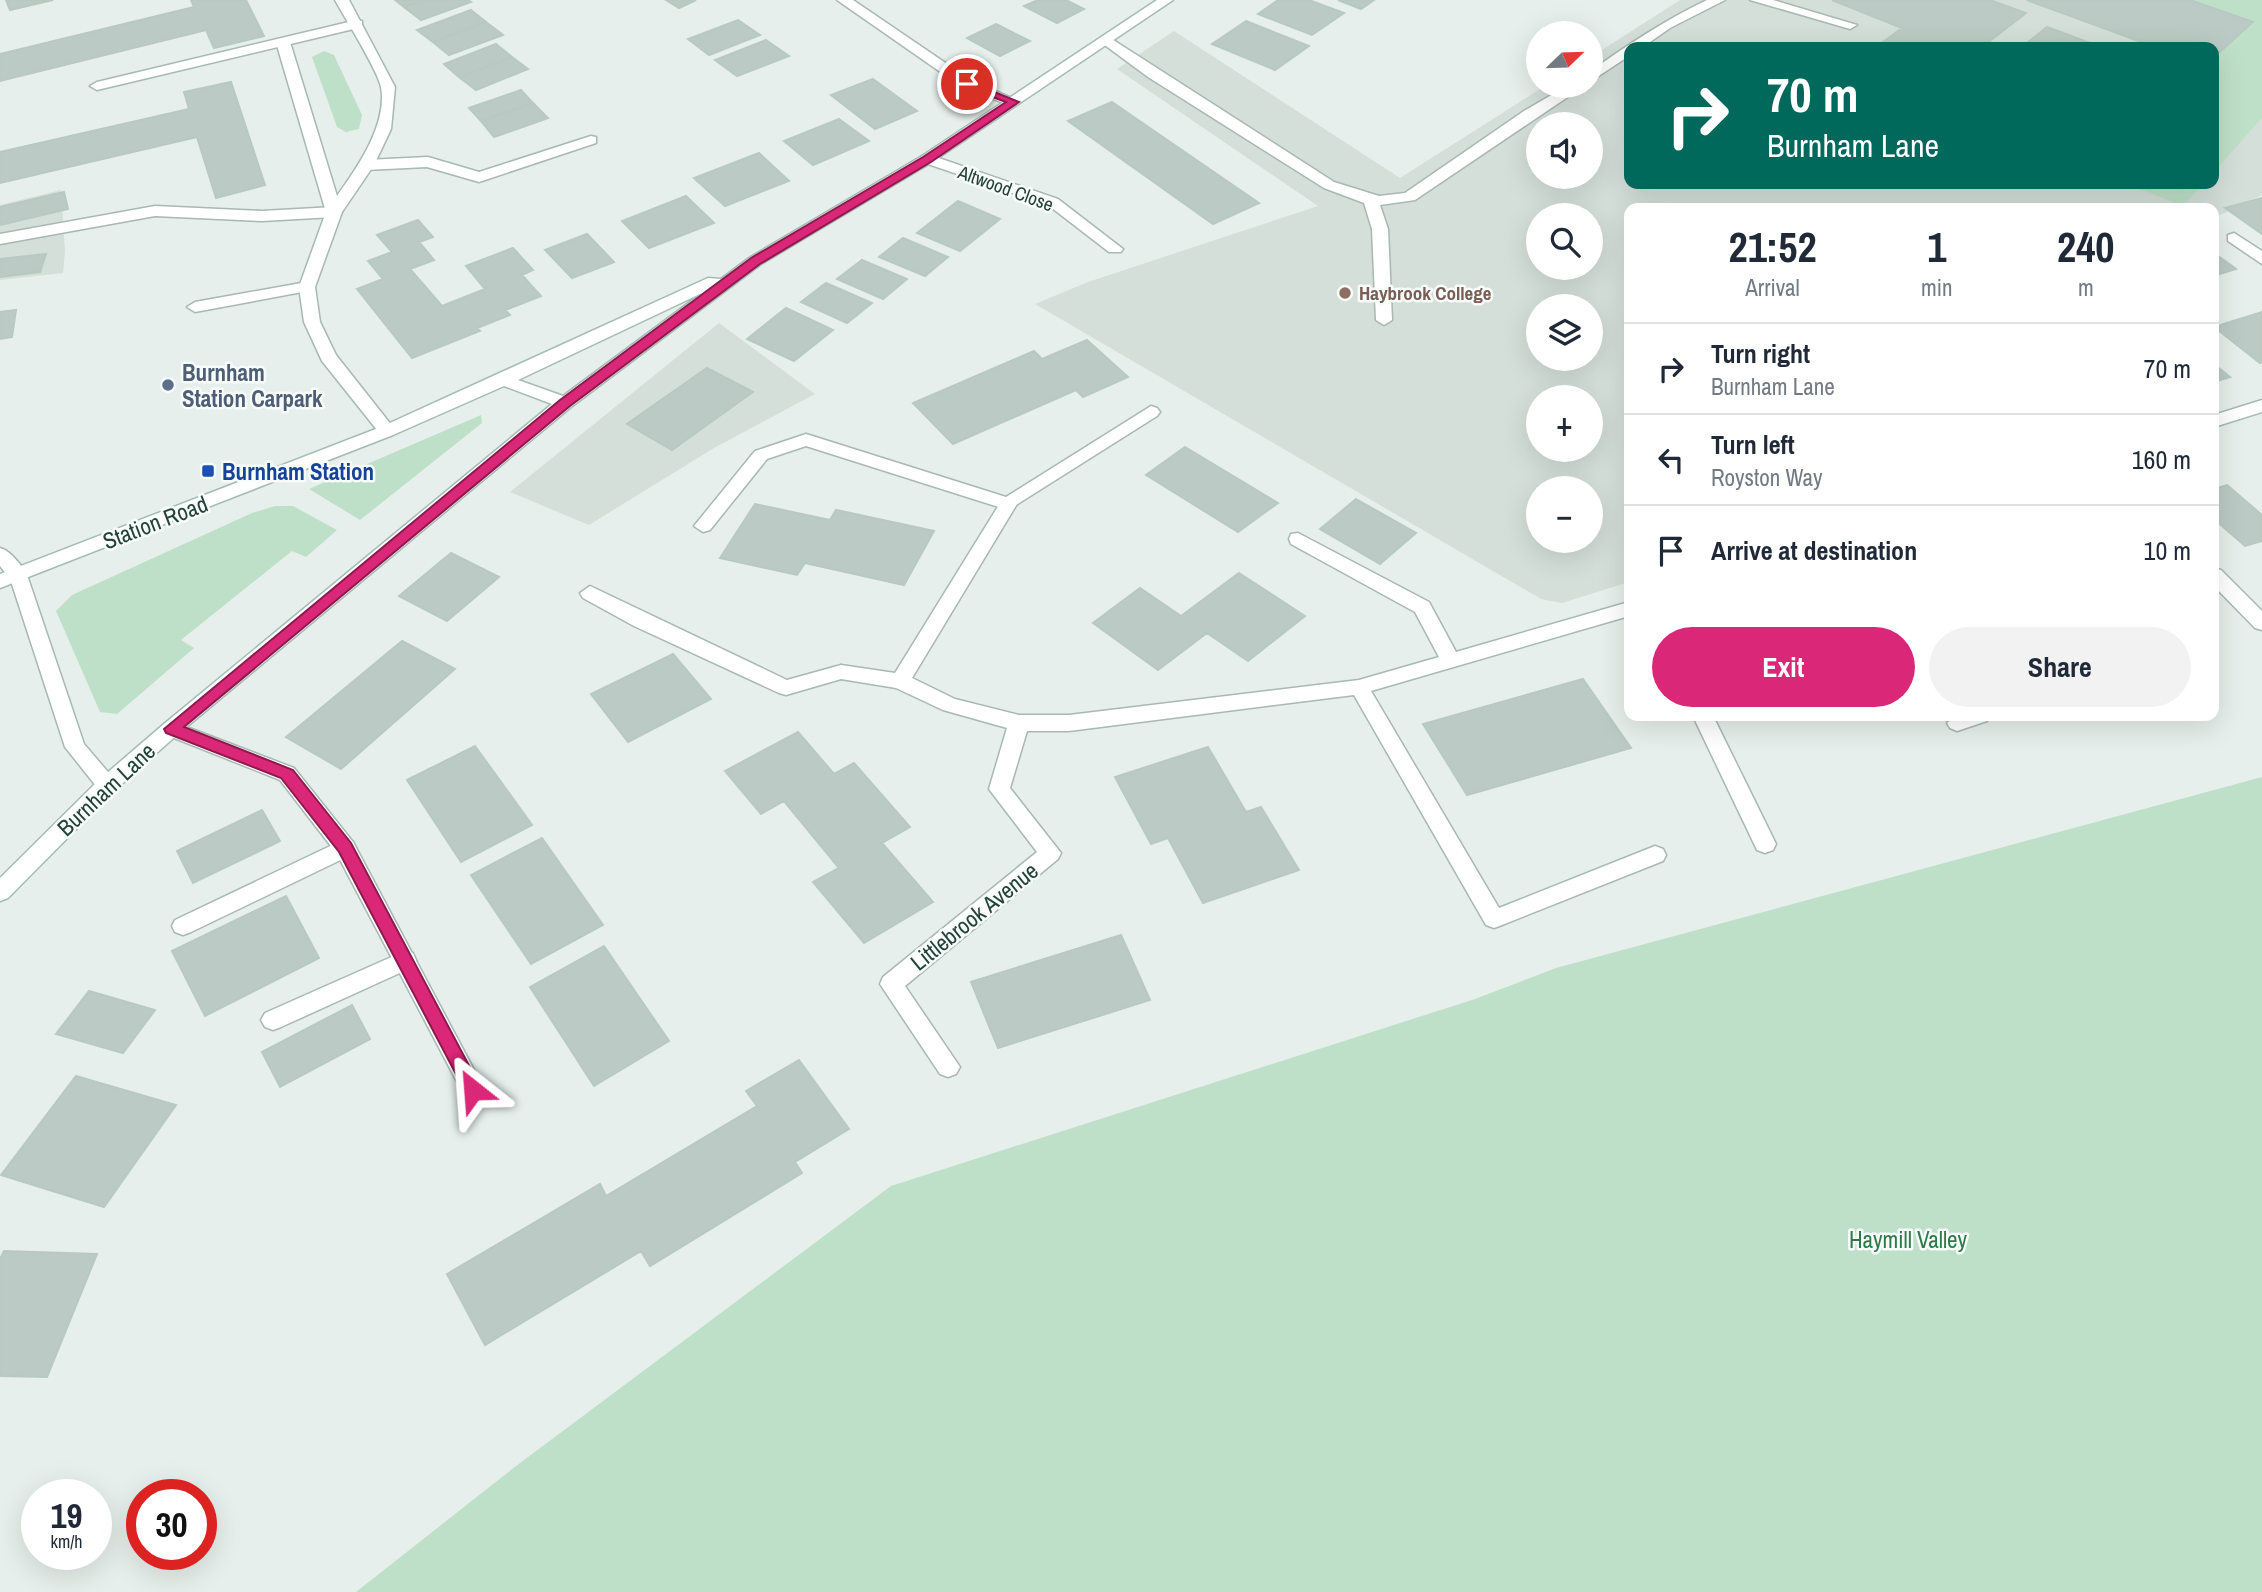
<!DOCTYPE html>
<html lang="en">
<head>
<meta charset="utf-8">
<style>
  body { margin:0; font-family:"Archivo Narrow",sans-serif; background:#f2f2f3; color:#1f2937; height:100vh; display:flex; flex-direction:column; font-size:26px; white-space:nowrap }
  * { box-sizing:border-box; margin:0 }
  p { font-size:23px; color:#747a83 }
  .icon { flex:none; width:38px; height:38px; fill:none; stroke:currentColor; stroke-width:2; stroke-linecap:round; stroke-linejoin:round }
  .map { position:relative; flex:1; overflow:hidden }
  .details { position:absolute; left:1624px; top:203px; width:595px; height:518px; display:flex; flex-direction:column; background:#fff; border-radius:14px; box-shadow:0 7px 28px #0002 }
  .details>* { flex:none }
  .top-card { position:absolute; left:1624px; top:42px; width:595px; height:147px; border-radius:14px; box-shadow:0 7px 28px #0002; background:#00695c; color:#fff; overflow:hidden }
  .needle { width:46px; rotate:67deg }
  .controls { position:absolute; left:1526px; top:21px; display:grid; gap:14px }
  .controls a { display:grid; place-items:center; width:77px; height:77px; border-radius:50%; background:#fff; box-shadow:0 7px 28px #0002; font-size:35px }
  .speed { position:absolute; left:21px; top:1479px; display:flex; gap:14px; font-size:35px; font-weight:700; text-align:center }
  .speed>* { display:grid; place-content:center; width:91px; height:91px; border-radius:50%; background:#fff; box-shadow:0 7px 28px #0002; line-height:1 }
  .speed small { font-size:18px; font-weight:400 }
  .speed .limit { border:10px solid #d22; background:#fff; color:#111 }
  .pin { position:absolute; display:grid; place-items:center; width:60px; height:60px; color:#fff; margin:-30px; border:4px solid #fff; border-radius:50%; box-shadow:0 2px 7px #0007 }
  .me { position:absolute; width:77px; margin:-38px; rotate:332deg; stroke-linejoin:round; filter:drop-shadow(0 0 5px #0008) }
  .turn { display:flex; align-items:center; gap:24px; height:147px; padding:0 28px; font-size:32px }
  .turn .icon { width:91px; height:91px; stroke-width:2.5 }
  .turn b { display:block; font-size:49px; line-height:60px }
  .eta { display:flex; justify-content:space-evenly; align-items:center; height:119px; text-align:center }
  .eta b { font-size:42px; font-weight:700; line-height:49px }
  .action { display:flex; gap:14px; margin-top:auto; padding:14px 28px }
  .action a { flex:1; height:80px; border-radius:42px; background:#db2777; color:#fff; font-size:28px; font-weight:700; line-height:80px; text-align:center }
  .action a+a { background:#f2f2f3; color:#1f2937 }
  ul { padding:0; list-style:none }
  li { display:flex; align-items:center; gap:21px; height:91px; padding:0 28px; border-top:2px solid #e0e1e3 }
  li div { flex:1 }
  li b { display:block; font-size:26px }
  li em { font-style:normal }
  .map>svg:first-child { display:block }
  .built { fill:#d4dfda; fill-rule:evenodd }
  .green { fill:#bfe0c8 }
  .building { fill:#bbcac4; stroke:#b8c9c2; stroke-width:2 }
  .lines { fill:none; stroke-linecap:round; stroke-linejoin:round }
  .lane-casing { stroke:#a8b8b2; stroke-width:3 }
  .street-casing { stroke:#a8b8b2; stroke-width:3 }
  .secondary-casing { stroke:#a4bbb3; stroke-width:3 }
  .lane { fill:#fff; fill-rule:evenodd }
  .street { fill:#fff; fill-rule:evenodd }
  .secondary { fill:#fff; fill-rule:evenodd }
  .route { fill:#db2777; stroke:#8e194d; stroke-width:2 }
  .education-dot { fill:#8d6e63; stroke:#f7fbf9; stroke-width:2.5 }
  .service-dot { fill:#5c6f8a; stroke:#f7fbf9; stroke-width:2.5 }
  .transit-dot { fill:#1a4fb4; stroke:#f7fbf9; stroke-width:2.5 }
  .labels { text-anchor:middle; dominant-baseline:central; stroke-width:5; stroke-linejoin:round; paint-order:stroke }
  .far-street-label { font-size:19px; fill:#24423a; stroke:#f7fbf9 }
  .far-education-label { font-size:19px; font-weight:bold; fill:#785e54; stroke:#f7fbf9; text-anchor:start }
  .service-label { font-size:23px; font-weight:bold; fill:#4e5e75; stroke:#f7fbf9; text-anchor:start }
  .transit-label { font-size:23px; font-weight:bold; fill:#164399; stroke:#f7fbf9; text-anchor:start }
  .street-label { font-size:23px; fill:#24423a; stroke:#f7fbf9 }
  .park-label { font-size:23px; fill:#2d7a4b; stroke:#f7fbf9 }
</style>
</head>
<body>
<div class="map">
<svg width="2262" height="1592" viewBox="0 0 2262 1592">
  <rect width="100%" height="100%" fill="#e6efeb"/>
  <!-- built -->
  <path class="built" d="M1680,0H2262V195L2214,218V208H1629V582L1562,603L1541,599L1035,304L1088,282L1318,206L1117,69L1174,31L1400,178L1545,86H1591V57ZM1629,47H2214V184H1629ZM1538,124H1591V177H1538ZM1538,215H1591V268H1538ZM1538,306H1591V359H1538ZM1538,397H1591V450H1538ZM1538,488H1591V541H1538Z
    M61,190L65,251L63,273L0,280V205Z
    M719,323L815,394L714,448L589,525L510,492Z"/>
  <!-- green -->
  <path class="green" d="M2190,0H2262V118L2214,172V57L2252,23Z
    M324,51L334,55L362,115L359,129L346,132L337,127L312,57Z
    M2127,184H2203L2183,206Z
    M481,415L482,423L360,520L309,489Z
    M275,506H293L337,530L306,557L292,551L181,640L194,648L117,714L100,712L56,611L72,595L252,513Z
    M2262,777V1592H356L516,1466L891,1186L1475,999L1556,968Z"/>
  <!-- building -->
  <path class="building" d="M6,0H53L10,10Z
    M191,0H246L264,36L214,48L206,30L0,81V54L194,7Z
    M395,0H424L404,7Z
    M424,0H468L471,2L421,20L404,7Z
    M666,0H696L679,8Z
    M1038,0H1066L1084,9L1057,23L1024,6Z
    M1278,0H1309L1344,13L1312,35L1258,14Z
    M1338,0H1374L1361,9Z
    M1832,0H1990L2026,13L1982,47H1886L1879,45L1902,28Z
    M2027,0H2190L2253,22L2214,57V47H2155Z
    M471,10L486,22L433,42L417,30Z
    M738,20L760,35L709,55L688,39Z
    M1246,21L1309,46L1275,70L1212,44Z
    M486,22L503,35L449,55L433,42Z
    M996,24L1030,41L1000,56L967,38Z
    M2047,27L2101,47H2022Z
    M766,40L789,56L737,76L715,60Z
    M496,44L512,57L459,77L444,64Z
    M512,57L528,69L476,90L459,77Z
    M873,79L917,111L875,129L831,95Z
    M231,82L265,185L216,198L197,137L0,183V152L189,109L184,92Z
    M521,90L533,103L481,121L469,108Z
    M1112,102L1259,203L1213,224L1068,121Z
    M533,103L548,118L494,137L481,121Z
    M839,119L869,141L813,165L784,141Z
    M759,153L789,181L725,206L694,178Z
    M64,192L68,209L0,225V207Z
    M686,196L714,223L649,248L622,221Z
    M2262,198V234L2225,208Z
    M958,201L1000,219L960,251L917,233Z
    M418,220L433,237L419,242L434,260L410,269L442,306L485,289L466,266L513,248L533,270L522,275L541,296L505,310L510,315L477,328L480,331L412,358L357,289L383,279L368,261L392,252L377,235Z
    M587,234L614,262L572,278L545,250Z
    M903,238L948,257L925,276L879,257Z
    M2214,253L2236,269L2214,276Z
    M46,254L40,272L0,277V259Z
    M862,260L907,279L883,299L837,279Z
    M826,283L872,303L847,323L801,302Z
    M786,308L833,330L794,361L747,339Z
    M16,310L12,337L0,339V312Z
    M2262,312V362L2260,363L2214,327Z
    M1087,340L1128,377L1083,397L1076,390L953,444L913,403L1034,351L1042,359Z
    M2214,364L2230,377L2214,382Z
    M707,368L753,392L672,450L627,424Z
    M1185,447L1278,503L1238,532L1146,475Z
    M2227,485L2262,515V541L2245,546L2214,519V489Z
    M1356,499L1416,533L1380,564L1320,529Z
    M755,504L830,520L836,510L934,531L904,585L805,563L797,575L720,558Z
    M451,553L499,577L447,621L399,596Z
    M1239,573L1305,616L1248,661L1207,633L1158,670L1093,623L1140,588L1181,616Z
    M402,641L455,669L341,769L286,737Z
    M673,654L711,699L628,742L591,694Z
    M1583,679L1631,748L1467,795L1423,724Z
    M798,732L834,774L854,763L910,827L882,843L933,902L864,943L813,882L839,868L784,801L761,814L725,771Z
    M475,746L532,825L461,862L407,780Z
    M1208,747L1246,812L1261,807L1299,870L1203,903L1168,838L1151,844L1115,777Z
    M262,810L280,841L193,883L177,851Z
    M542,838L603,925L531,964L471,875Z
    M286,896L319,958L205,1016L172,951Z
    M1121,935L1150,1000L998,1048L971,982Z
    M604,946L669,1041L594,1086L530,987Z
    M89,991L155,1010L123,1053L56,1034Z
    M352,1005L370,1039L280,1087L262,1052Z
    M799,1060L849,1129L795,1162L802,1173L650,1266L641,1251L485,1345L447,1274L600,1184L606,1196L757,1106L746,1091Z
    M76,1076L176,1105L104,1207L1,1175Z
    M4,1251L97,1254L47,1377L0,1376V1259Z"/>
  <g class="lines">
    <!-- lane casing -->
    <g class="lane-casing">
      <path id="lane" d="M1707,0H1725L1670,28L1643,47H1629V56L1591,81V71C1629,44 1665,20 1707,0Z
        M1750,0H1773L1857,25L1850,29Z
        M357,20L362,21V27L97,90L90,86L97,82Z
        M1107,36L1334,182L1379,196L1405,193L1524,111L1567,86H1584L1415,200L1380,205L1388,229L1392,320L1384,325L1376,320L1372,229L1364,203L1324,188L1148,77L1102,43V37Z
        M591,136L596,137V143L479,182L427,167L366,170L358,165L366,160L428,157L479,172Z
        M155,206L262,211L334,207L342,212L334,217L262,221L155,216L0,244V234Z
        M307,282L313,284V290L195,312L187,307L195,302Z
        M1151,406L1157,408L1160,412L1157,416L1008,510L806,446L767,459L710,530L703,532L694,526L755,451L806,434L1006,497Z
        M0,548C11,551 21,565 27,575L25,580H11L0,566Z
        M590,586L787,680L841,665L851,672L848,677L786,695L779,693L634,626L583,598L580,593Z
        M345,839L353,842L356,848L353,854L191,932L183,935L175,932L172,926L175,920Z
        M405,951L413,953L416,960L413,967L281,1027L273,1030L265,1027L261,1020L265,1013Z"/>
    </g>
    <!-- street casing -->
    <g class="street-casing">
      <path id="street" d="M335,0H349L395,87L391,129L374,165L342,212L315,287L320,322L336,355L396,431L387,437L381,435L322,361L304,322L299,287L326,212L276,42L278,39L290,42L337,196C357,168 388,124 381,87C378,71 345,18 335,0Z
        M837,0H853L972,81L1021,102L1014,106L1009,105L962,87Z
        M927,154L1058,199L1123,249L1121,252H1109L1048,205L922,162V156Z
        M2234,233L2262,251V264L2228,241V235Z
        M2262,400V412L2214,427V415Z
        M1008,498L1017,504L912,678L955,699L1019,715H1069L1359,680L1439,657L1415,612L1291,544L1289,539L1291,534L1298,533L1429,602L1456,652L1629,602V616L1371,691L1499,908L1655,846L1663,849L1666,855L1663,861L1502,925L1494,928L1486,925L1354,695L1069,731H1027L1010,788L1061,853L1058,859L905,986L960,1067L956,1074L948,1077L940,1074L880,984L883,977L1037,852L989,789L1007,728L943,710L896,688L841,679L831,672L841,665L895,673L1002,500Z
        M18,568L27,575L84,744L114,779L117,785L114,791H100L65,747L9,575Z
        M2214,568L2221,570L2262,611V630L2255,628L2214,586Z
        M1693,716H1713L1776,844L1773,850L1765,853L1757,850Z
        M1956,716H1990L1987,721L1957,731L1950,728L1947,723Z
        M171,721L294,768L353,842L481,1083L485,1090L481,1097L473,1100L465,1097L337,854L280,780L164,734L161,729L164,724Z"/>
    </g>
    <!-- secondary casing -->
    <g class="secondary-casing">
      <path id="secondary" d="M1157,0H1173L932,162L761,264L571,407L178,734L114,791L8,898L0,901V878L100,779L164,724L552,404L504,386L393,435L0,588V574L381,427L708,278L721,279L749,258L922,156ZM702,293L563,396L518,380Z"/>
    </g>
    <!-- lane -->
    <use href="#lane" class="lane"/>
    <!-- street -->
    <use href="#street" class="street"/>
    <!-- secondary -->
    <use href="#secondary" class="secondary"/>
  </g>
  <!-- route -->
  <path class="route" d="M963,82H970L1019,102L931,162L760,264L570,406L184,727L293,770L351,843L482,1090L480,1095H467L339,852L281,778L166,733L164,729L560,400L751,258L923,157L1006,102L963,86Z"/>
  <!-- markers -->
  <circle class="education-dot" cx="1345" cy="293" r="7"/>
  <circle class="service-dot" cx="168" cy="385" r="7"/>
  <rect class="transit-dot" x="201" y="464" width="14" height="14" rx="3.5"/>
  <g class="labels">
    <!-- far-street labels -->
    <g class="far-street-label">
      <text transform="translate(1006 188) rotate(20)">Altwood Close</text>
    </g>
    <!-- far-education labels -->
    <g class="far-education-label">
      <text x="1359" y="293">Haybrook College</text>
    </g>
    <!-- service labels -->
    <g class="service-label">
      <text x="182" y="372">Burnham<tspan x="182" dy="26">Station Carpark</tspan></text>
    </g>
    <!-- transit labels -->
    <g class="transit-label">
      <text x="222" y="471">Burnham Station</text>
    </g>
    <!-- street labels -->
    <g class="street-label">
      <text transform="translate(155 522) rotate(-21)">Station Road</text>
      <text transform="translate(106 789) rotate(-43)">Burnham Lane</text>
      <text transform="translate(974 916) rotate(-39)">Littlebrook Avenue</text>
    </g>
    <!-- park labels -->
    <g class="park-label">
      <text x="1908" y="1239">Haymill Valley</text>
    </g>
  </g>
</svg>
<div class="controls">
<a><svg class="needle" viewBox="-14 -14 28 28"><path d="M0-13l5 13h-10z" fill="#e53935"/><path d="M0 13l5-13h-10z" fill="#747a83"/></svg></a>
<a><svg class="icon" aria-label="sound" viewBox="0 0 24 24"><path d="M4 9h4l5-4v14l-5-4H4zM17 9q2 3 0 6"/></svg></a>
<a><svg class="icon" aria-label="search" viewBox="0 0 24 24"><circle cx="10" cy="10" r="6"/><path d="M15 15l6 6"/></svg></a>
<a><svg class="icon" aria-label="layers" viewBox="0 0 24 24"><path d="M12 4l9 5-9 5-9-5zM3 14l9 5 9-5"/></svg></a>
<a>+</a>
<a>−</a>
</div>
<div class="speed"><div>19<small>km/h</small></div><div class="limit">30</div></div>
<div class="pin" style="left:967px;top:84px;background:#d93025"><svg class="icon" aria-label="arrive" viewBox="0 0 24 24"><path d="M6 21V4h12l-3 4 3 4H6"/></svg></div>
<svg class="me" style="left:473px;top:1090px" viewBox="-20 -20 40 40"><path d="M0-17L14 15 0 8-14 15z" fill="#db2777" stroke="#fff" stroke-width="4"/></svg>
<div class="top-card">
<div class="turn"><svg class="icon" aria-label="right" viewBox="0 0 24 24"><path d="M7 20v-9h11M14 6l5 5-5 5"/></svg><div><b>70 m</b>Burnham Lane</div></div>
</div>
<section class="details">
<div class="eta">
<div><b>21:52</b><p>Arrival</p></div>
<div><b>1</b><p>min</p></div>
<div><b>240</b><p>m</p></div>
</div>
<ul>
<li><svg class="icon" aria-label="right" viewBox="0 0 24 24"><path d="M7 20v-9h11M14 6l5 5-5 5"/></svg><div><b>Turn right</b><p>Burnham Lane</p></div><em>70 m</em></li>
<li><svg class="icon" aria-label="left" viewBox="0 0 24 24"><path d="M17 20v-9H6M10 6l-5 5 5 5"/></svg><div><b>Turn left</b><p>Royston Way</p></div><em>160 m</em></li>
<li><svg class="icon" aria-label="arrive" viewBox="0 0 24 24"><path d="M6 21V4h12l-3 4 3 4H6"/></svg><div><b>Arrive at destination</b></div><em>10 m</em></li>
</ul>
<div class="action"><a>Exit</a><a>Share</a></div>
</section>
</div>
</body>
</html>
